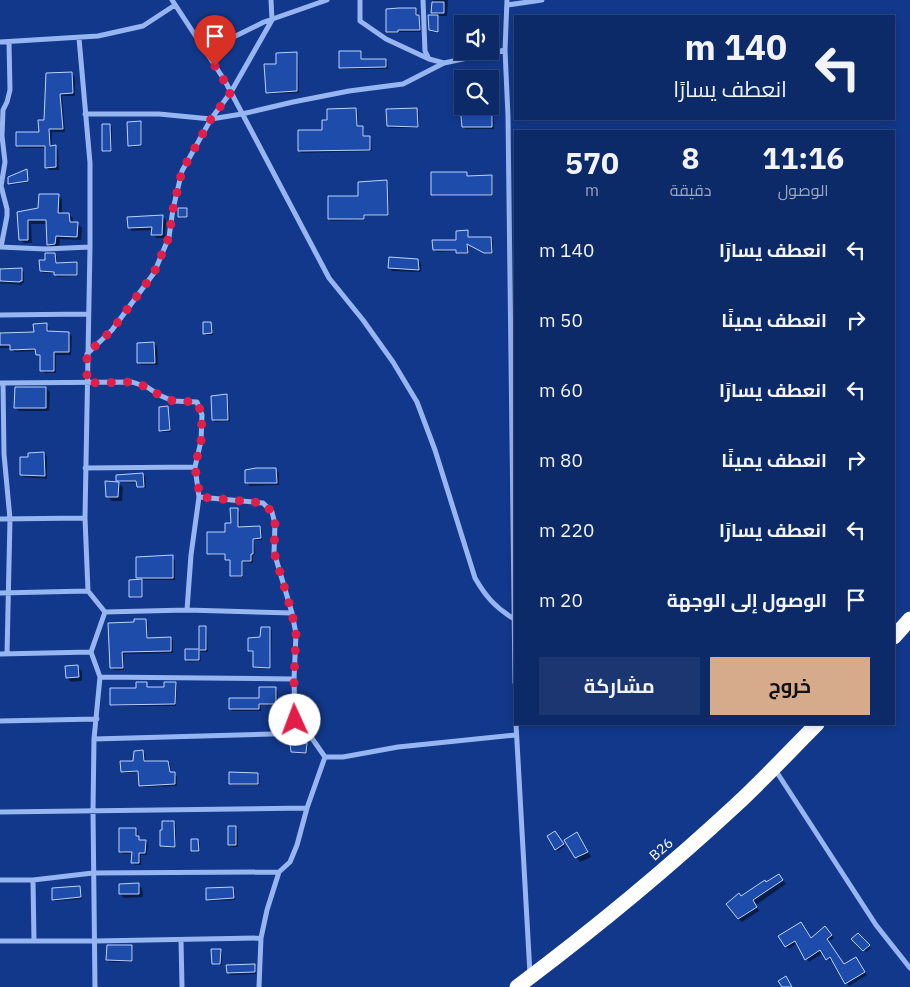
<!DOCTYPE html>
<html lang="ar">
<head>
<meta charset="utf-8">
<style>
  body { margin:0; font-family:"IBM Plex Sans",Cairo,sans-serif; background:#1b3671; color:#f1f3f6; direction:rtl; height:100vh; display:flex; flex-direction:column; font-size:19px; white-space:nowrap }
  * { box-sizing:border-box; margin:0 }
  p { font-size:16px; color:#9aa7c0 }
  .icon { flex:none; width:28px; height:28px; fill:none; stroke:currentColor; stroke-width:2; stroke-linecap:round; stroke-linejoin:round }
  .map { position:relative; flex:1; overflow:hidden; direction:ltr }
  .side { position:absolute; left:514px; top:130px; width:381px; height:595px; display:flex; flex-direction:column; background:#0d2a68; border-radius:0px; box-shadow:0 2px 8px #0003,0 0 0 1px #2d467c; direction:rtl }
  .side>* { flex:none }
  .top-card { position:absolute; left:514px; top:15px; width:381px; height:105px; border-radius:0px; box-shadow:0 2px 8px #0003,0 0 0 1px #2d467c; direction:rtl; background:#0d2a68; color:#f1f3f6; overflow:hidden }
  .tools { position:absolute; left:454px; top:15px; display:grid; gap:10px }
  .tools a { display:grid; place-items:center; width:45px; height:45px; border-radius:0px; background:#0d2a68; box-shadow:0 2px 8px #0003,0 0 0 1px #2d467c; font-size:25px }
  .pin { position:absolute; display:grid; place-items:center; width:42px; height:42px; color:#fff; margin:-51px -21px; border-radius:50% 50% 50% 0; rotate:-45deg; box-shadow:0 0 5px #0007 }
  .pin .icon { rotate:45deg }
  .me { position:absolute; width:55px; margin:-28px; rotate:358deg; stroke-linejoin:round; filter:drop-shadow(0 0 4px #0008) }
  .turn { display:flex; align-items:center; gap:18px; height:105px; padding:0 25px; font-size:22px }
  .turn .icon { width:65px; height:65px; stroke-width:2.5 }
  .turn b { display:block; font-size:35px; line-height:42px }
  .eta { display:flex; justify-content:space-evenly; align-items:center; height:85px; text-align:center }
  .eta b { font-size:30px; font-weight:700; line-height:35px }
  .primary-button { display:flex; gap:10px; margin-top:auto; padding:10px 25px }
  .primary-button a { flex:1; height:58px; border-radius:0px; background:#d6ab8b; color:#111; font-size:20px; font-weight:700; line-height:58px; text-align:center }
  .primary-button a+a { background:#1b3671; color:#f1f3f6 }
  ul { padding:0; list-style:none }
  li { display:flex; align-items:center; gap:15px; height:70px; padding:0 25px }
  li div { flex:1 }
  li b { display:block; font-size:19px }
  li em { font-style:normal }
  .map>svg:first-child { display:block }
  .shadow { fill:#0007 }
  .building { fill:#1e4caa; stroke:#bdd3fd }
  .lines { fill:none; stroke-linecap:round; stroke-linejoin:round }
  .street { stroke:#97b5f1; stroke-width:5 }
  .highway { stroke:#fff; stroke-width:15 }
  .route { stroke:#e11d48; stroke-width:9; stroke-dasharray:0 16.2 }
  .labels { text-anchor:middle; dominant-baseline:central; stroke-width:5; stroke-linejoin:round; paint-order:stroke }
  .street-label { font-size:14px; fill:#fff; stroke:#11388a }
</style>
</head>
<body>
<div class="map">
<svg width="910" height="987" viewBox="0 0 910 987">
  <rect width="100%" height="100%" fill="#11388a"/>
  <!-- shadow -->
  <path class="shadow" d="M433,0H448L447,16H436L439,18V33L432,32L430,30L437,17L433,13Z
    M416,10L418,11V16L420,18L421,32H399V33H389L388,32Z
    M360,52L362,54V61L386,60L388,62V69H342L340,67Z
    M296,54L298,55L299,93L269,94L268,92L277,65Z
    M47,74H72L75,77V96H62L65,132H52V147H56L58,150L59,170H49L46,167V148H20L17,145L40,133L45,121Z
    M474,106L476,108L491,109L494,112V129H465L463,126L461,107Z
    M356,109L358,111V128L364,129V137H370L371,139L372,151L301,153L300,151L323,131L328,121Z
    M417,110L419,111V128H390L388,126Z
    M140,123L142,124V146L131,147L129,145Z
    M110,125L112,127V152H105L103,150Z
    M26,170L29,182L11,185L10,183Z
    M466,173L468,177L491,176L493,178V196H434L432,194Z
    M386,182L388,183L389,216H365V220L331,221L329,219L360,197Z
    M58,195L62,199V215L69,214L73,218V223L78,224L82,228L81,240L60,239L59,248H53L48,244L47,224H31L32,243H24L20,239L19,213L40,209Z
    M187,209L188,211V218H181L179,216Z
    M163,217L166,220L165,238H156L153,234V230L132,231L129,227Z
    M467,232L469,238H491L493,240V254H486L469,244V254H459L458,251L436,252L434,250L457,241Z
    M55,254L57,256V264L77,263L78,265V276L57,277L55,273H43L41,271L47,261Z
    M418,260L421,263V272L392,271L389,268Z
    M0,270H21L24,272V283H22V285L0,283Z
    M46,324L49,328L50,332L68,333L72,336L71,355H56V373H45L41,370L40,358L38,356L46,355L38,354V356L37,351L14,352L11,348H0V334H35Z
    M211,324L212,326L213,335H206L204,333Z
    M154,343L157,346L158,365H141L138,363Z
    M46,388L50,392L49,411H19L15,407Z
    M226,395L228,397L230,421L215,422L214,420Z
    M167,408L169,409L171,432H162L160,430Z
    M44,453L47,456V479L24,477L21,474L29,458Z
    M275,469L279,473V485L250,486L246,482Z
    M143,475L145,476L146,488H140L138,483L119,482L118,481Z
    M118,483L123,487L122,501H112L108,497Z
    M238,510L240,512V528L260,527L262,530V540H254L255,555H253V563L243,562V577H233L231,575V561L226,559V555H211L209,553L226,533L232,525Z
    M172,557L175,560V580H143V598H132L131,597L140,580L137,577Z
    M145,620L148,622V639L171,638L173,640V653L124,654V670H114L112,668L135,624Z
    M200,627H205L207,629L208,652H200L201,661L188,662L186,660V651L200,650Z
    M270,628L272,630L271,669L256,668L254,666V652L249,650Z
    M77,667L82,671V681L71,682L67,678Z
    M146,683L148,688L165,689L175,683L177,685L176,706H113L111,704Z
    M276,689L278,691V706L261,705V711H233L230,709L260,700Z
    M306,745L308,746L307,754L294,753L292,752Z
    M143,752L145,754L146,763L168,762L170,764L171,774L177,776V786L142,787L140,785V772L124,773L122,771L134,762Z
    M258,774L260,776L259,785H232L230,784Z
    M174,822L176,824V848L163,847L162,846Z
    M236,827L238,829V847H231L229,845Z
    M136,829L138,831V837L141,841H146L148,843L147,855H141V865H135L133,863V854H123L120,851Z
    M557,834L565,846L558,851L548,837Z
    M577,834L581,838L591,857L580,862L566,840Z
    M198,840L200,842V852H194L192,851Z
    M782,879L786,884L756,905L759,911L742,922L738,919L741,897L766,884Z
    M138,885L142,888L143,897L124,898L120,894Z
    M79,887L81,889L82,899L55,901L54,900Z
    M233,889L235,890V900L209,901L207,899Z
    M803,926L812,939L828,930L834,938L828,942L844,965L858,961L867,975L849,986L833,959L830,961L823,953L809,962L797,943L789,949L786,946Z
    M858,934L871,948L866,952L853,939Z
    M131,946L133,948V962H109L108,960Z
    M220,950L222,952V965H216L214,963Z
    M254,965L256,967V974L230,975L228,973Z"/>
  <!-- building -->
  <path class="building" d="M432,2H444V13H431Z
    M399,8H416V15H419L420,30H398V32H386V9Z
    M428,15H438V32L429,30Z
    M339,51H361V59H386V67L339,68Z
    M297,52V91L266,93L264,64H276V53Z
    M72,72L73,93L60,94L63,129H49L50,146L56,145V167L45,168V146H16V132H39L38,120H44L46,73Z
    M460,106L492,108V127H462Z
    M356,108L357,126H363V136H370V150L298,151V130H322V120H327V109Z
    M417,108L418,127L387,126L386,109Z
    M141,121V145L128,146L127,122Z
    M102,124H110L111,151H102Z
    M27,169L28,181L8,184V177Z
    M431,172H467V176L492,175V195H431Z
    M387,180L388,215H364V219H328V196H358V182Z
    M39,194H59L58,213H69L70,222H78L77,237L56,236L55,244L47,245L46,220H28V240H19L17,212L38,208Z
    M178,208H187V217H178Z
    M163,215L162,235H151L152,227L128,228L127,217Z
    M468,230V237H491L492,253H484L467,244L468,253H456V250H433L432,240H456V231Z
    M45,253H55L56,263L77,262V275H54V272L40,271L39,260H45Z
    M389,257L418,259L419,270L388,268Z
    M22,268V281H20V282L0,281V269Z
    M203,322H211L212,333L203,334Z
    M47,323V331L69,332V352H54V371H40V355H36L35,349L10,350V345H0V333L34,332L33,324Z
    M154,342L155,363H137V343Z
    M15,387H46V408H14Z
    M227,394L228,420H212L211,396Z
    M168,406L170,430L159,431V407Z
    M44,452L45,476L20,475V457H28V453Z
    M256,468H276L277,483H245V470Z
    M143,473L144,487H137L136,481H116V475Z
    M105,481L119,482L118,497H106Z
    M230,508H238V527L260,526L261,538L253,539V554H251V561H242V576H230V560H225V554H207V532H225V523H231Z
    M173,555V578H136V557Z
    M142,579V597H129V580Z
    M134,619H146L147,638L171,637V651L122,652L123,668H110L108,623L134,622Z
    M199,626H206V650H199V660H185V649H199Z
    M261,627H270V668L253,667V651H248V638L260,637Z
    M78,665L79,677L66,678L65,666Z
    M136,682H147V687H164V682H176L175,704L110,705V688H136Z
    M259,687H276V704H259V709H229V698H259Z
    M307,743L306,753L291,752L290,744Z
    M143,750L144,761H168L170,772H175V784L139,786L138,771L121,772L120,761H133L134,751Z
    M229,772L258,773V784H229Z
    M162,821H174L175,847L160,846V830H162Z
    M228,826H236V845H228Z
    M119,828H136V836H139V840H146L145,853H139V863H131L132,852H119Z
    M555,831L564,844L555,850L547,836Z
    M577,832L588,852L575,858L564,840Z
    M191,839H198L199,851H191Z
    M779,874L783,880L753,900L757,907L738,919L726,904L739,893L741,896L765,880L766,882Z
    M139,883V894H119V884Z
    M80,886L81,897L52,900V888Z
    M233,887L234,898L206,900V888Z
    M801,922L811,938L825,926L832,935L827,939L844,964L856,957L865,972L845,984L830,957L826,960L820,950L805,960L795,941L785,947L778,936Z
    M858,933L870,945L863,951L851,939Z
    M107,945H132V961L106,960Z
    M211,949H221L220,964H212Z
    M255,964V972L227,973L226,965Z
    M786,976L792,987H782L778,981Z"/>
  <g class="lines">
    <!-- street -->
    <path class="street" d="M172,0L225,81L329,278L363,320L393,362L417,402L435,450L475,578C486,597 495,607 514,619
      M360,0V21L386,39L429,59
      M423,0L425,51L429,59L444,63L505,50
      M507,0L505,50L508,116L515,683
      M507,5L542,0
      M79,38L90,163V247L85,518L88,591L105,612L91,652L100,677L94,739L93,811L95,987
      M0,42L98,36L143,26L175,5
      M205,51L264,22L327,0
      M85,114H159L211,119L242,114L293,102L349,91L403,84L444,63
      M0,247L45,249L90,247
      M1,247L7,216V209L1,186L5,162L2,136L3,110L7,102L10,90L9,42
      M0,315L87,314
      M87,354L112,330L154,273L169,237L173,209L182,171L211,119L231,92L272,20L271,0
      M0,383L132,382L147,387L159,395L173,401L197,402L202,415L201,441L195,467L199,497L191,555L187,610
      M3,383L4,454L10,519L7,654
      M85,468L195,467
      M199,497L263,503L272,512L275,524L274,552L292,613L296,634L294,679L295,720L302,724L325,757
      M0,519L85,518
      M0,593L88,591
      M105,612L187,610L292,613
      M0,654L91,652
      M100,677L294,679
      M0,721L97,719
      M516,724L530,974
      M94,739L307,733
      M776,771L876,925L910,968
      M0,812L307,808
      M0,880H33L93,873L279,872
      M33,880L34,941
      M181,940L182,987
      M0,941H95L261,938
      M259,987L261,938L267,910L279,872L290,862L297,845L307,808L325,757H343L398,747L516,735"/>
    <!-- highway -->
    <path class="highway" d="M894,637L910,619
      M517,987C593,930 666,870 736,805C764,779 790,751 817,724"/>
  </g>
  <g class="lines">
    <!-- route -->
    <path class="route" d="M215,66L231,92L211,119L182,171L173,209L169,237L154,273L112,330L87,354V383L132,382L147,387L159,395L173,401L197,402L202,415L201,441L195,467L200,497L263,503L272,512L275,524L274,552L292,613L296,634L294,679L295,720"/>
  </g>
  <g class="labels">
    <!-- street labels -->
    <g class="street-label">
      <text transform="translate(661 849) rotate(-41)">B26</text>
    </g>
  </g>
</svg>
<div class="tools">
<a><svg class="icon" aria-label="sound" viewBox="0 0 24 24"><path d="M4 9h4l5-4v14l-5-4H4zM17 9q2 3 0 6"/></svg></a>
<a><svg class="icon" aria-label="search" viewBox="0 0 24 24"><circle cx="10" cy="10" r="6"/><path d="M15 15l6 6"/></svg></a>
</div>
<div class="pin" style="left:215px;top:66px;background:#d93025"><svg class="icon" aria-label="arrive" viewBox="0 0 24 24"><path d="M6 21V4h12l-3 4 3 4H6"/></svg></div>
<svg class="me" style="left:295px;top:720px" viewBox="-20 -20 40 40"><circle r="19" fill="#fff"/><path d="M0-13L10 11 0 6-10 11z" fill="#e11d48"/></svg>
<div class="top-card">
<div class="turn"><svg class="icon" aria-label="left" viewBox="0 0 24 24"><path d="M17 20v-9H6M10 6l-5 5 5 5"/></svg><div><b>140 m</b>انعطف يسارًا</div></div>
</div>
<section class="side">
<div class="eta">
<div><b>11:16</b><p>الوصول</p></div>
<div><b>8</b><p>دقيقة</p></div>
<div><b>570</b><p>m</p></div>
</div>
<ul>
<li><svg class="icon" aria-label="left" viewBox="0 0 24 24"><path d="M17 20v-9H6M10 6l-5 5 5 5"/></svg><div><b>انعطف يسارًا</b></div><em>140 m</em></li>
<li><svg class="icon" aria-label="right" viewBox="0 0 24 24"><path d="M7 20v-9h11M14 6l5 5-5 5"/></svg><div><b>انعطف يمينًا</b></div><em>50 m</em></li>
<li><svg class="icon" aria-label="left" viewBox="0 0 24 24"><path d="M17 20v-9H6M10 6l-5 5 5 5"/></svg><div><b>انعطف يسارًا</b></div><em>60 m</em></li>
<li><svg class="icon" aria-label="right" viewBox="0 0 24 24"><path d="M7 20v-9h11M14 6l5 5-5 5"/></svg><div><b>انعطف يمينًا</b></div><em>80 m</em></li>
<li><svg class="icon" aria-label="left" viewBox="0 0 24 24"><path d="M17 20v-9H6M10 6l-5 5 5 5"/></svg><div><b>انعطف يسارًا</b></div><em>220 m</em></li>
<li><svg class="icon" aria-label="arrive" viewBox="0 0 24 24"><path d="M6 21V4h12l-3 4 3 4H6"/></svg><div><b>الوصول إلى الوجهة</b></div><em>20 m</em></li>
</ul>
<div class="primary-button"><a>خروج</a><a>مشاركة</a></div>
</section>
</div>
</body>
</html>
